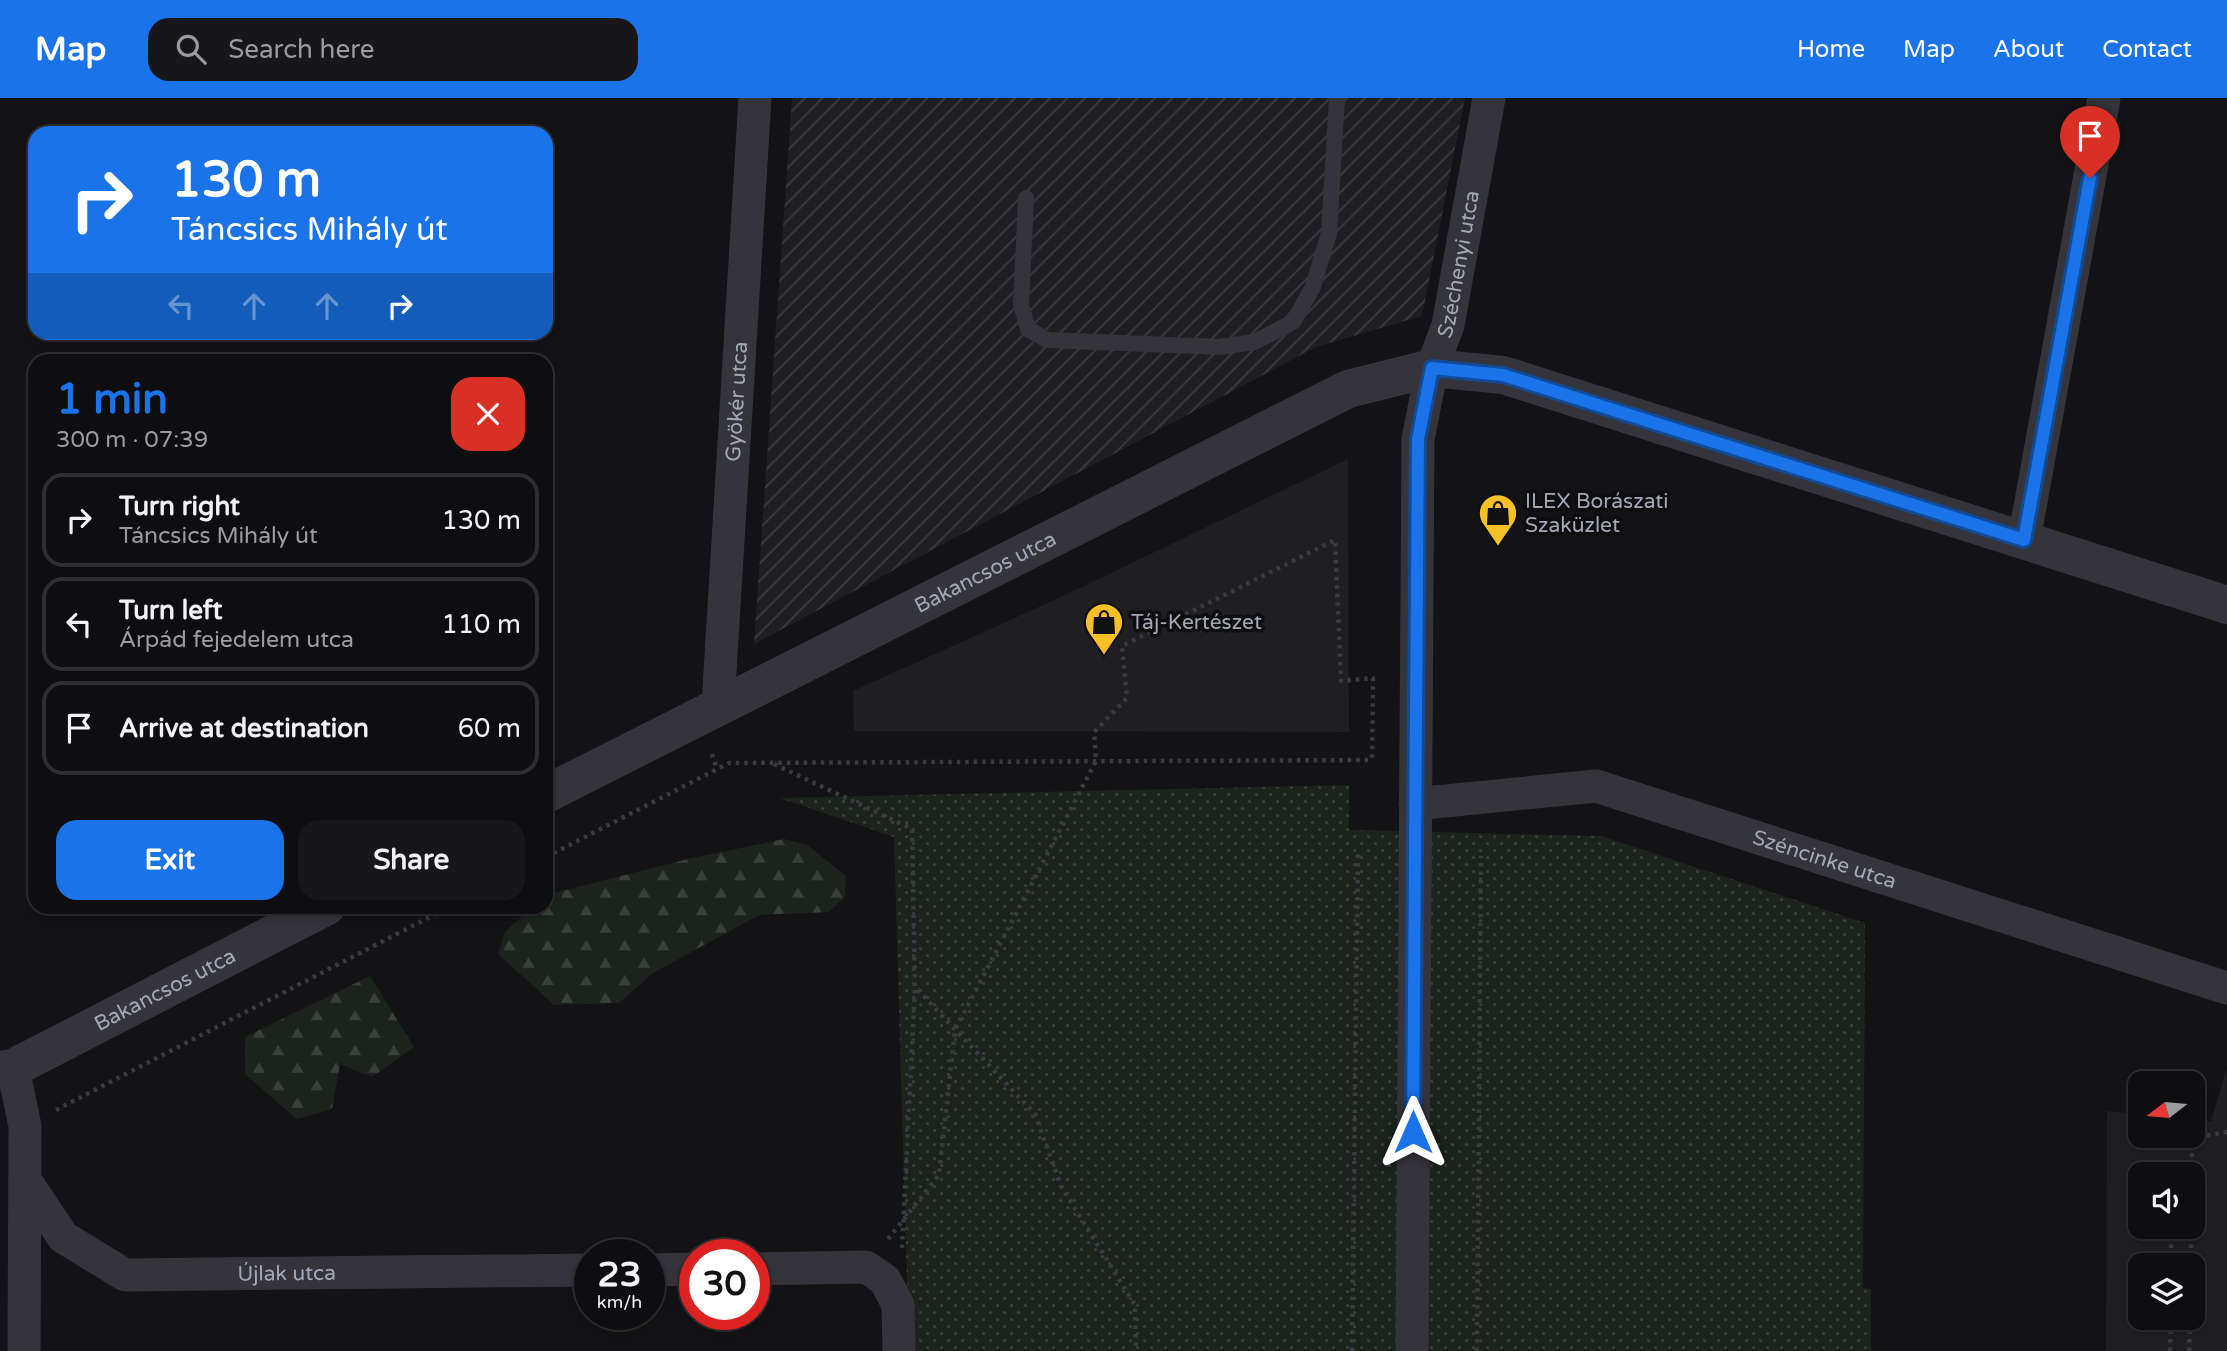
<!DOCTYPE html>
<html lang="en">
<head>
<meta charset="utf-8">
<style>
  body { margin:0; font-family:"Varela Round",sans-serif; background:#171719; color:#f1f3f6; height:100vh; display:flex; flex-direction:column; font-size:26px; white-space:nowrap }
  * { box-sizing:border-box; margin:0 }
  p { font-size:23px; color:#9b9c9f }
  .icon { flex:none; width:38px; height:38px; fill:none; stroke:currentColor; stroke-width:2; stroke-linecap:round; stroke-linejoin:round }
  .map { position:relative; flex:1; overflow:hidden }
  .sheet { position:absolute; left:28px; top:256px; width:525px; height:560px; display:flex; flex-direction:column; background:#0e0e10; border-radius:21px; box-shadow:0 4px 10px #0003,0 0 0 2px #2e2e30 }
  .sheet>* { flex:none }
  .top-card { position:absolute; left:28px; top:28px; width:525px; height:214px; border-radius:21px; box-shadow:0 4px 10px #0003,0 0 0 2px #2e2e30; background:#1a73e8; color:#fff; overflow:hidden }
  .needle { width:46px; rotate:254deg }
  .fabs { position:absolute; left:2128px; top:973px; display:grid; gap:14px }
  .fabs a { display:grid; place-items:center; width:77px; height:77px; border-radius:14px; background:#0e0e10; box-shadow:0 4px 10px #0003,0 0 0 2px #2e2e30; font-size:35px }
  .speed { position:absolute; left:574px; top:1141px; display:flex; gap:14px; font-size:35px; font-weight:700; text-align:center }
  .speed>* { display:grid; place-content:center; width:91px; height:91px; border-radius:50%; background:#0e0e10; box-shadow:0 4px 10px #0003,0 0 0 2px #2e2e30; line-height:1 }
  .speed small { font-size:18px; font-weight:400 }
  .speed .limit { border:10px solid #d22; background:#fff; color:#111 }
  .pin { position:absolute; display:grid; place-items:center; width:60px; height:60px; color:#fff; margin:-72px -30px; border-radius:50% 50% 50% 0; rotate:-45deg; box-shadow:0 0 7px #0007 }
  .pin .icon { rotate:45deg }
  .me { position:absolute; width:77px; margin:-38px; rotate:0deg; stroke-linejoin:round; filter:drop-shadow(0 0 5px #0008) }
  .turn { display:flex; align-items:center; gap:24px; height:147px; padding:0 28px; font-size:32px }
  .turn .icon { width:91px; height:91px; stroke-width:2.5 }
  .turn b { display:block; font-size:49px; line-height:60px }
  .lanes { display:flex; align-items:center; height:66px; padding:0 28px; background:#0003; justify-content:center; gap:35px; direction:ltr }
  .lanes .off { opacity:.35 }
  .round { display:grid; place-items:center; flex:none; width:74px; height:74px; border-radius:21px; background:#171719 }
  .headline { display:flex; align-items:center; justify-content:space-between; height:119px; padding:0 28px }
  h1 { font-size:42px; font-weight:700; line-height:52px; color:#1a73e8 }
  .button { display:flex; gap:14px; margin-top:auto; padding:14px 28px }
  .button a { flex:1; height:80px; border-radius:21px; background:#1a73e8; color:#fff; font-size:28px; font-weight:700; line-height:80px; text-align:center }
  .button a+a { background:#171719; color:#f1f3f6 }
  ul { padding:0; list-style:none }
  li { display:flex; align-items:center; gap:21px; height:94px; margin:0 14px 10px; padding:0 14px; border:4px solid #2e2e30; border-radius:21px }
  li div { flex:1 }
  li b { display:block; font-size:26px }
  li em { font-style:normal }
  header { display:flex; align-items:center; gap:42px; box-sizing:border-box; height:98px; padding:0 35px; background:#1a73e8; color:#fff }
  header strong { font-size:33px }
  nav { display:flex; gap:38px; margin-inline-start:auto; font-size:24px }
  .search { width:490px; height:63px; background:#171719; display:flex; align-items:center; gap:18px; box-sizing:border-box; padding:0 24px; border-radius:21px; color:#9b9c9f; font-size:26px }
  .map>svg:first-child { display:block }
  .built { fill:#1f1f22; fill-rule:evenodd }
  .industrial { fill:url(#industrial-furrows) }
  .grass { fill:url(#grass-dots) }
  .forest { fill:url(#forest-firs) }
  .lines { fill:none; stroke-linecap:round; stroke-linejoin:round }
  .path { stroke:#3a3b41; stroke-width:4.5; stroke-dasharray:3.5 5; stroke-linecap:butt }
  .service { stroke:#34343a; stroke-width:16 }
  .minor { stroke:#34343a; stroke-width:33 }
  .tertiary { stroke:#34343a; stroke-width:38 }
  .route-casing { stroke:#114b97; stroke-width:18 }
  .route { stroke:#1a73e8; stroke-width:12 }
  .labels { text-anchor:middle; dominant-baseline:central; stroke-width:7; stroke-linejoin:round; paint-order:stroke }
  .street-label { font-size:21px; fill:#a4a8b6; stroke:#0e0e10 }
  .poi-label { font-size:21px; fill:#a4a8b6; stroke:#0e0e10; text-anchor:start }
</style>
</head>
<body>
<header>
<strong>Map</strong>
<div class="search"><svg class="icon" aria-label="search" viewBox="0 0 24 24"><circle cx="10" cy="10" r="6"/><path d="M15 15l6 6"/></svg>Search here</div>
<nav><a>Home</a><a>Map</a><a>About</a><a>Contact</a></nav>
</header>
<div class="map">
<svg width="2227" height="1253" viewBox="0 0 2227 1253">
  <defs>
    <pattern id="industrial-furrows" width="10" height="10" patternUnits="userSpaceOnUse" patternTransform="scale(1.75)"><rect width="10" height="10" fill="#1f1f22"/><path d="M-1 1l2-2M0 10L10 0M9 11l2-2" fill="none" stroke="#3d3d40"/></pattern>
    <pattern id="grass-dots" width="8" height="8" patternUnits="userSpaceOnUse" patternTransform="scale(1.75)"><rect width="8" height="8" fill="#1b231c"/><path d="M2 2h.1M6 6h.1" fill="none" stroke="#39403b" stroke-width="1.8" stroke-linecap="round"/></pattern>
    <pattern id="forest-firs" width="22" height="20" patternUnits="userSpaceOnUse" patternTransform="scale(1.75)"><rect width="22" height="20" fill="#1b231c"/><path d="M5 1l3.5 6h-7zM16 11l3.5 6h-7z" fill="#39403b"/></pattern>
  </defs>
  <rect width="100%" height="100%" fill="#131315"/>
  <!-- built -->
  <path class="built" d="M1348,361L1349,634L854,633L853,593L1061,499Z
    M2227,970V1253H2106L2107,1013L2140,1016V1038H2193V1022L2211,1023ZM2140,1076H2193V1129H2140ZM2140,1167H2193V1220H2140Z"/>
  <!-- industrial -->
  <path class="industrial" d="M792,0H1465L1422,218L1316,249L754,546Z"/>
  <!-- grass -->
  <path class="grass" d="M1349,687V732L1601,738L1865,825L1863,1190L1871,1191V1253H909L894,739L780,700Z"/>
  <!-- forest -->
  <path class="forest" d="M784,741L807,747L846,778L845,799L829,814L759,817L653,875L619,905L554,907L498,856L505,834L532,809L546,808V797L692,760Z
    M370,878L414,949L372,979L340,966L332,1011L297,1021L245,976V939Z"/>
  <g class="lines">
    <!-- path -->
    <path class="path" d="M712,656L717,671
      M774,666L912,731L915,889L1035,1016L1061,1088L1135,1207L1136,1253
      M546,759L729,665L1373,662
      M56,1012L451,808
      M2172,1076V1065L2192,1067
      M2192,1076V1040L2227,1034
      M888,1141L939,1077L955,932L1096,663L1094,634L1127,600L1122,548L1335,442L1341,583L1373,580L1372,662
      M902,1150L915,890
      M2171,1167V1129
      M2191,1167V1129
      M1352,1253L1358,756
      M1477,1253L1481,758
      M2170,1253L2171,1220
      M2189,1253L2190,1220"/>
    <!-- service -->
    <path class="service" d="M1026,100L1021,207L1028,231L1047,242L1219,249L1255,244L1293,224L1313,189L1329,135L1337,0"/>
    <!-- minor -->
    <g class="minor">
      <path d="M2024,442L2104,0"/>
      <path id="s1" d="M718,607L755,0"/>
      <path id="s2" d="M1415,706L1596,688L2227,890"/>
      <path d="M13,970L25,1028L24,1253"/>
      <path id="s3" d="M25,1082L63,1139L125,1177L590,1172"/>
      <path d="M754,1171L866,1169L885,1182L898,1207L899,1253"/>
      <path d="M649,1172L695,1171"/>
      <path id="s4" d="M1412,1253L1418,341L1432,270L1448,227L1489,0"/>
    </g>
    <!-- tertiary -->
    <g class="tertiary">
      <path id="s5" d="M546,696L1348,291L1432,270L1503,277L2227,507"/>
      <path id="s6" d="M0,972L13,970L327,808"/>
    </g>
  </g>
  <g class="lines">
    <!-- route casing -->
    <g class="route-casing">
      <path id="route" d="M1413,1034L1418,341L1432,270L1503,277L2024,442L2090,80"/>
    </g>
    <!-- route -->
    <use href="#route" class="route"/>
  </g>
  <!-- icons -->
  <defs>
    <g id="shop-pin" transform="scale(2.0125)"><path d="M0 17L-7.5 6A9.5 9.5 0 1 1 7.5 6Z" fill="#f8c027" stroke="#0e0e10"/><path d="M-5-2.5h2.3a2.7 3.5 0 0 1 5.4 0H5L5.5 6h-11ZM-1.5-2.5h3a1.5 2.3 0 0 0-3 0Z" fill="#111"/></g>
  </defs>
  <g fill-rule="evenodd">
    <use href="#shop-pin" x="1498" y="415"/>
    <use href="#shop-pin" x="1104" y="524"/>
  </g>
  <g class="labels">
    <!-- street labels -->
    <g class="street-label">
      <text stroke="none"><textPath href="#s4" startOffset="1092">Széchenyi utca</textPath></text>
      <text stroke="none"><textPath href="#s1" startOffset="304">Gyökér utca</textPath></text>
      <text stroke="none"><textPath href="#s5" startOffset="492">Bakancsos utca</textPath></text>
      <text stroke="none"><textPath href="#s2" startOffset="422">Széncinke utca</textPath></text>
      <text stroke="none"><textPath href="#s6" startOffset="184">Bakancsos utca</textPath></text>
      <text stroke="none"><textPath href="#s3" startOffset="303">Újlak utca</textPath></text>
    </g>
    <!-- poi labels -->
    <g class="poi-label">
      <text x="1525" y="403">ILEX Borászati<tspan x="1525" dy="24">Szaküzlet</tspan></text>
      <text x="1131" y="524">Táj-Kertészet</text>
    </g>
  </g>
</svg>
<div class="fabs">
<a><svg class="needle" viewBox="-14 -14 28 28"><path d="M0-13l5 13h-10z" fill="#e53935"/><path d="M0 13l5-13h-10z" fill="#9b9c9f"/></svg></a>
<a><svg class="icon" aria-label="sound" viewBox="0 0 24 24"><path d="M4 9h4l5-4v14l-5-4H4zM17 9q2 3 0 6"/></svg></a>
<a><svg class="icon" aria-label="layers" viewBox="0 0 24 24"><path d="M12 4l9 5-9 5-9-5zM3 14l9 5 9-5"/></svg></a>
</div>
<div class="speed"><div>23<small>km/h</small></div><div class="limit">30</div></div>
<div class="pin" style="left:2090px;top:80px;background:#d93025"><svg class="icon" aria-label="arrive" viewBox="0 0 24 24"><path d="M6 21V4h12l-3 4 3 4H6"/></svg></div>
<svg class="me" style="left:1413px;top:1034px" viewBox="-20 -20 40 40"><path d="M0-17L14 15 0 8-14 15z" fill="#1a73e8" stroke="#fff" stroke-width="4"/></svg>
<div class="top-card">
<div class="turn"><svg class="icon" aria-label="right" viewBox="0 0 24 24"><path d="M7 20v-9h11M14 6l5 5-5 5"/></svg><div><b>130 m</b>Táncsics Mihály út</div></div>
<div class="lanes"><svg class="icon off" aria-label="left" viewBox="0 0 24 24"><path d="M17 20v-9H6M10 6l-5 5 5 5"/></svg><svg class="icon off" aria-label="ahead" viewBox="0 0 24 24"><path d="M12 20V5M6 11l6-6 6 6"/></svg><svg class="icon off" aria-label="ahead" viewBox="0 0 24 24"><path d="M12 20V5M6 11l6-6 6 6"/></svg><svg class="icon" aria-label="right" viewBox="0 0 24 24"><path d="M7 20v-9h11M14 6l5 5-5 5"/></svg></div>
</div>
<section class="sheet">
<div class="headline"><div><h1>1 min</h1><p>300 m · 07:39</p></div><a class="round" style="background:#d93025;color:#fff"><svg class="icon" aria-label="close" viewBox="0 0 24 24"><path d="M6 6l12 12M18 6L6 18"/></svg></a></div>
<ul>
<li><svg class="icon" aria-label="right" viewBox="0 0 24 24"><path d="M7 20v-9h11M14 6l5 5-5 5"/></svg><div><b>Turn right</b><p>Táncsics Mihály út</p></div><em>130 m</em></li>
<li><svg class="icon" aria-label="left" viewBox="0 0 24 24"><path d="M17 20v-9H6M10 6l-5 5 5 5"/></svg><div><b>Turn left</b><p>Árpád fejedelem utca</p></div><em>110 m</em></li>
<li><svg class="icon" aria-label="arrive" viewBox="0 0 24 24"><path d="M6 21V4h12l-3 4 3 4H6"/></svg><div><b>Arrive at destination</b></div><em>60 m</em></li>
</ul>
<div class="button"><a>Exit</a><a>Share</a></div>
</section>
</div>
</body>
</html>
